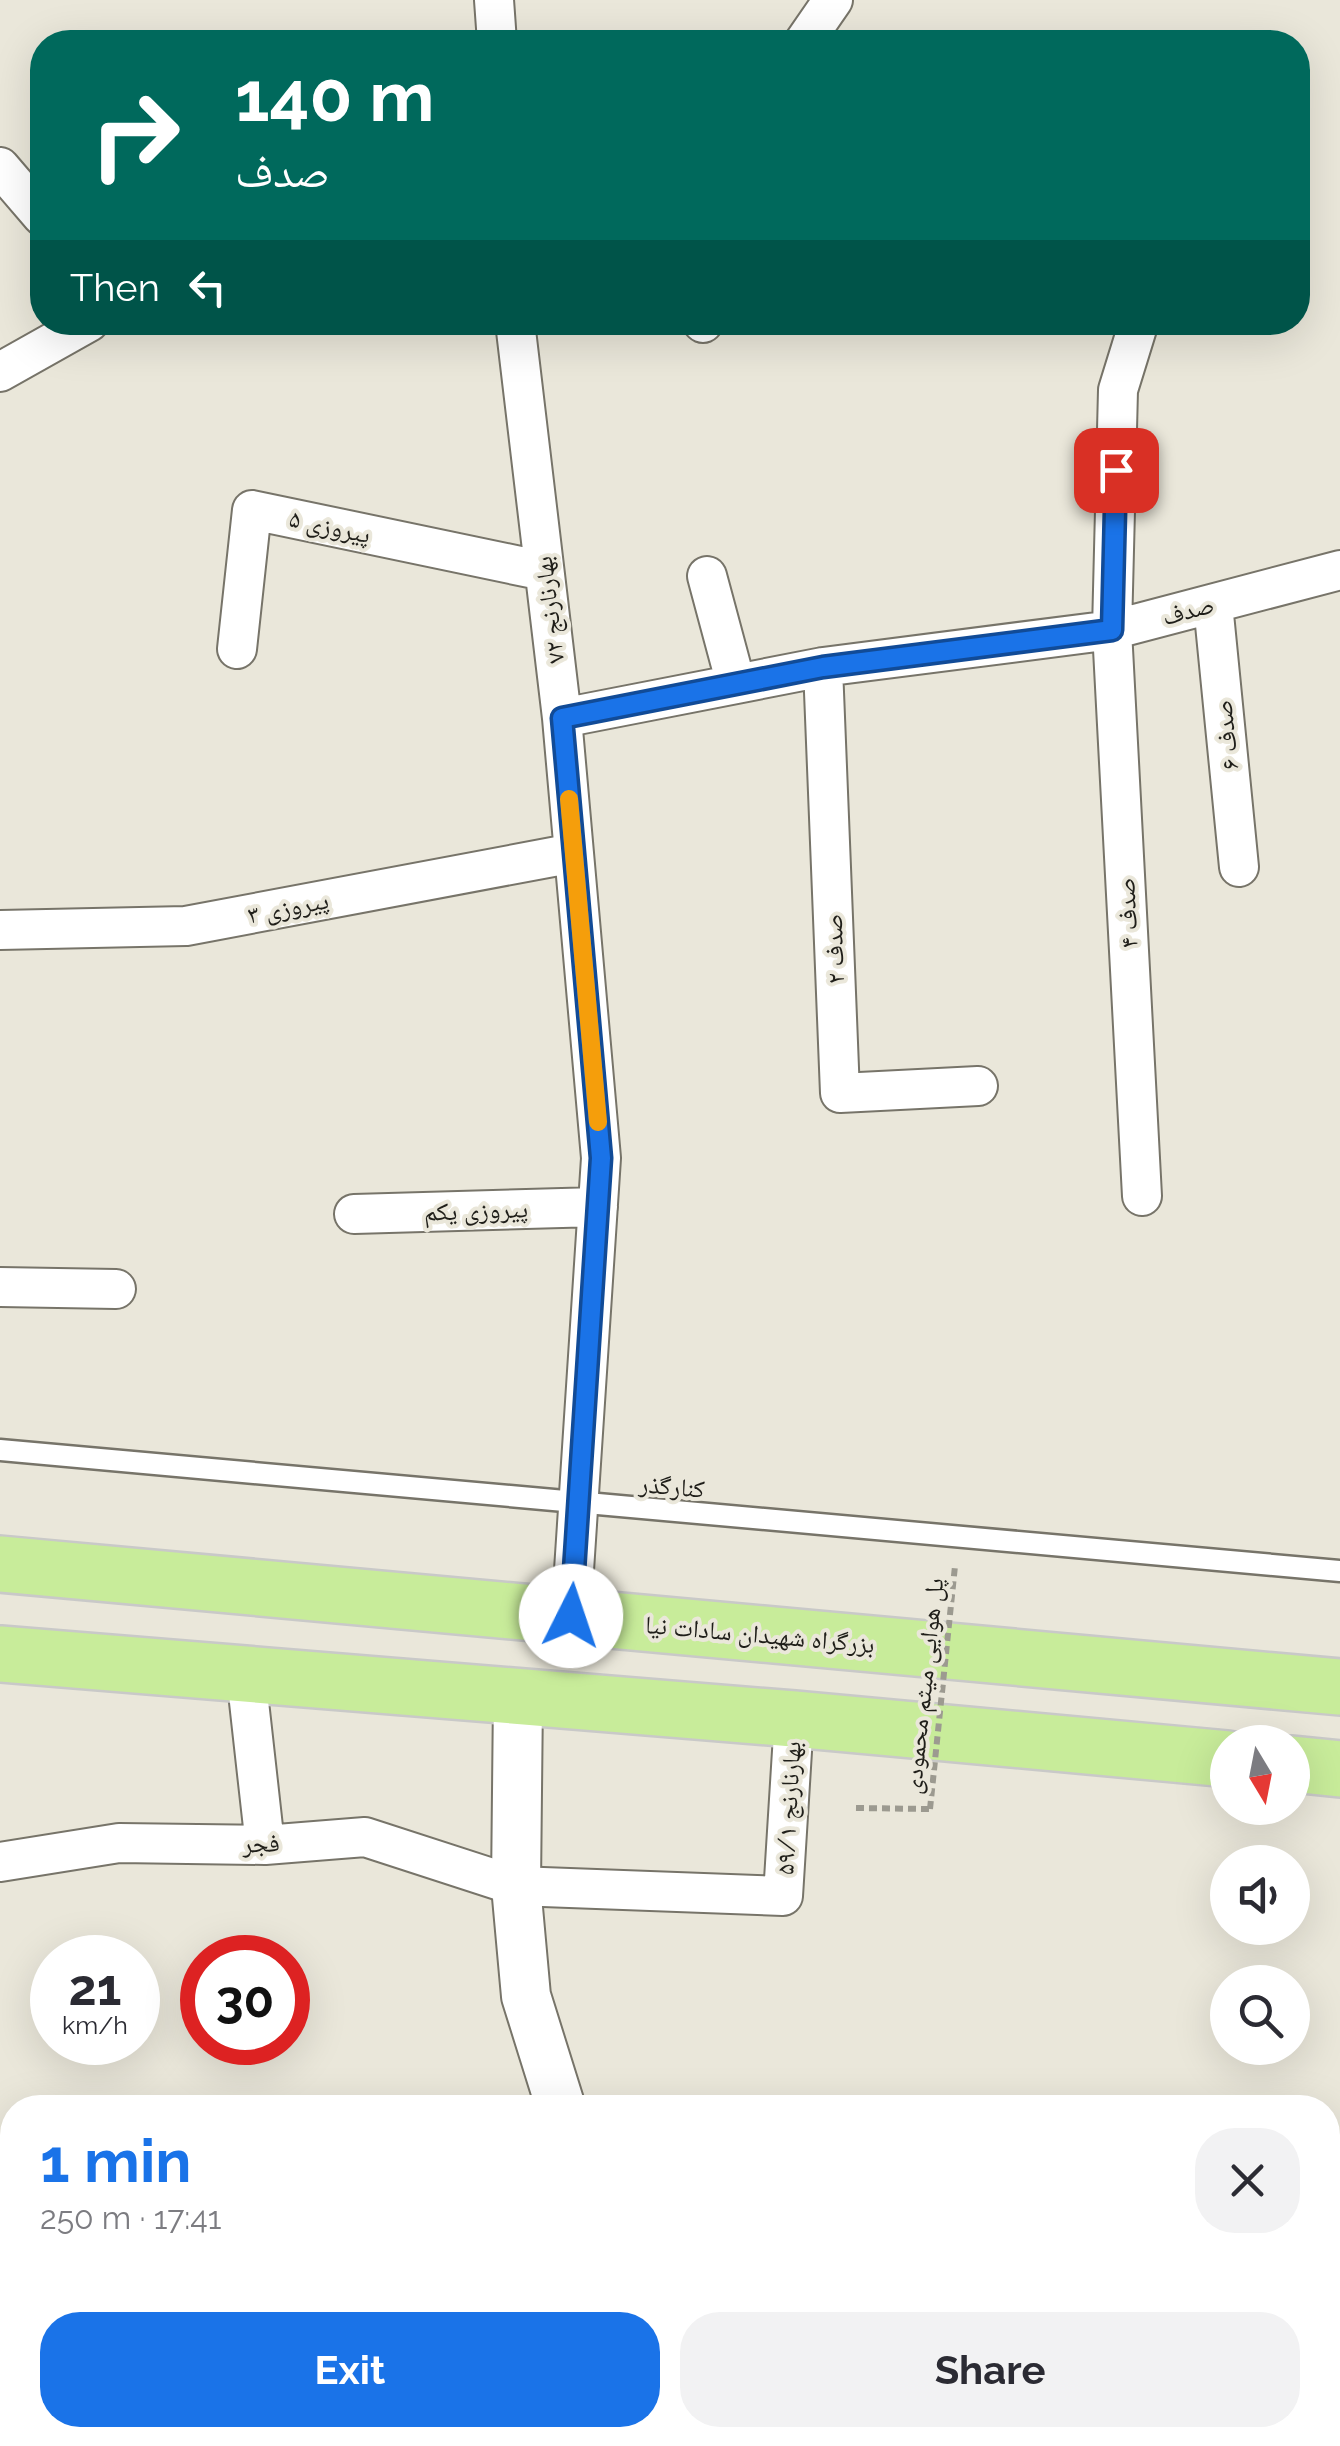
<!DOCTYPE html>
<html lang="en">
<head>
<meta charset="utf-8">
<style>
  body { margin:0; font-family:Raleway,"Noto Naskh Arabic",sans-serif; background:#f2f2f3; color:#2b2b33; height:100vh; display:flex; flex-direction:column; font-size:38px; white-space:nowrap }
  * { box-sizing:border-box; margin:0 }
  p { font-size:32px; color:#7c7c81 }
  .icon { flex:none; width:55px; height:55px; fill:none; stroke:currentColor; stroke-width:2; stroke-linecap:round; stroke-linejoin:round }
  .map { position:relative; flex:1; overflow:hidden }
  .panel { position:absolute; left:0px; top:2095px; width:1340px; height:352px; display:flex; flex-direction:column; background:#fff; border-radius:40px 40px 0 0; box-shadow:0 10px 40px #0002 }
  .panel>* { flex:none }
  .top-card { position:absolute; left:30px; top:30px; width:1280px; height:305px; border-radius:40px; box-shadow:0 10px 40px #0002; background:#00695c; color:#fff; overflow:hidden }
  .needle { width:65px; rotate:170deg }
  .buttons { position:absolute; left:1210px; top:1725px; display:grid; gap:20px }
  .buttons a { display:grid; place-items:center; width:100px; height:100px; border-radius:50%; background:#fff; box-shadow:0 10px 40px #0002; font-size:50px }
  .speed { position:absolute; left:30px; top:1935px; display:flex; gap:20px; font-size:50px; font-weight:700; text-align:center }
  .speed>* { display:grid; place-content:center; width:130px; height:130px; border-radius:50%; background:#fff; box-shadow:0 10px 40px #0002; line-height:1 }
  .speed small { font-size:25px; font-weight:400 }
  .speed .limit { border:15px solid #d22; background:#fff; color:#111 }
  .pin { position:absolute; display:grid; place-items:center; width:85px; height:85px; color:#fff; margin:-42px; border-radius:20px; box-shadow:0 5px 15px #0006 }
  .me { position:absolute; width:110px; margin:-55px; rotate:4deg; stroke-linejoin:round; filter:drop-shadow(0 0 8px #0008) }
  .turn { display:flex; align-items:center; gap:35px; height:210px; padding:0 40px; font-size:45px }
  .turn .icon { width:130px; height:130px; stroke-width:2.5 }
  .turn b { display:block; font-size:70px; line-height:85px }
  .then { display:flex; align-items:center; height:95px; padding:0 40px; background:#0003; gap:20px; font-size:38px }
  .round { display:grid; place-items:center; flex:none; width:105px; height:105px; border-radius:40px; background:#f2f2f3 }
  .summary { display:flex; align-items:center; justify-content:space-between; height:170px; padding:0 40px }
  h1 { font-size:60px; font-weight:700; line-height:75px; color:#1a73e8 }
  .action { display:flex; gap:20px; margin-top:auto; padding:20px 40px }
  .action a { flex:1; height:115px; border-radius:40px; background:#1a73e8; color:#fff; font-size:40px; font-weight:700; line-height:115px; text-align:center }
  .action a+a { background:#f2f2f3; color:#2b2b33 }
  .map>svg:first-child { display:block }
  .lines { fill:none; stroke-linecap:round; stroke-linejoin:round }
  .service-casing { stroke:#777469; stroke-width:25 }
  .minor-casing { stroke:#777469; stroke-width:42 }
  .tertiary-casing { stroke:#777469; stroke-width:52 }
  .trunk-casing { stroke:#c9c9c8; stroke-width:60 }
  .path { stroke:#9c9a90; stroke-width:6; stroke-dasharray:8 5; stroke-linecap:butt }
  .service { stroke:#fff; stroke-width:20 }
  .minor { stroke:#fff; stroke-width:38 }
  .tertiary { stroke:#fff; stroke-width:48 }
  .trunk { stroke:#c8ec9a; stroke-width:55 }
  .path-bridge { stroke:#9c9a90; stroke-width:6; stroke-dasharray:8 5; stroke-linecap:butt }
  .route-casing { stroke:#114b97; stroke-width:25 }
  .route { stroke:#1a73e8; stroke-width:18 }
  .slow { stroke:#f59e0b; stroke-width:18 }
  .labels { text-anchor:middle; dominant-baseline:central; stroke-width:8; stroke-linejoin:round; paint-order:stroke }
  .street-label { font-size:25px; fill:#1f1e19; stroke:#eae7da }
</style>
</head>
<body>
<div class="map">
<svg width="1340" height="2446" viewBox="0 0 1340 2446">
  <rect width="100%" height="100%" fill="#eae7da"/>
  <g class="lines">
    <!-- service casing -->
    <g class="service-casing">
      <path id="service" d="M0,1450L1340,1571"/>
    </g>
    <!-- minor casing -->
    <g class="minor-casing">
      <path id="minor" d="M494,0L497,42
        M804,42L833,0
        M0,167L42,216
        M515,322L562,718L601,1158L571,1616
        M702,322L703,323
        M1139,322L1118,390L1112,630L1142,1196
        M0,372L89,322
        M707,576L736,684
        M1213,604L1239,867
        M237,649L252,510L544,571
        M823,667L840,1093L978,1086
        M562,718L823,667L1112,630L1340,570
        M0,930L186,926L574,853
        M354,1214L598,1207
        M0,1287L116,1289
        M246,1675L265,1845
        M0,1862L119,1843L265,1845L365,1837L516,1886L783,1896L794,1719
        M0,2344L12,2351
        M59,2435L65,2446
        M1328,2435H1340"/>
    </g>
    <!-- tertiary casing -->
    <g class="tertiary-casing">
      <path id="tertiary" d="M518,1697L516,1886L526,1996L561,2108
        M637,2435L638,2446"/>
    </g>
    <!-- trunk casing -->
    <g class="trunk-casing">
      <path id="trunk" d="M0,1564L1340,1687
        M0,1654L794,1719L1228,1759
        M1292,1764L1340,1769"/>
    </g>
    <!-- path -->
    <path class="path" d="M856,1808L930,1809"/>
    <!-- service -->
    <use href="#service" class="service"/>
    <!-- minor -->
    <use href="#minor" class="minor"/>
    <!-- tertiary -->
    <use href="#tertiary" class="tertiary"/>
    <!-- trunk -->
    <use href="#trunk" class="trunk"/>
    <!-- path-bridge -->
    <path class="path-bridge" d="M930,1809L955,1566"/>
  </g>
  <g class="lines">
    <!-- route casing -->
    <g class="route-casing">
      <path id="route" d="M571,1616L601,1158L562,718L823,667L1112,630L1116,470"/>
    </g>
    <!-- route -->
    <use href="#route" class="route"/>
    <!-- slow -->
    <path class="slow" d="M569,799L598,1122"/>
  </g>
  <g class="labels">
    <!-- street labels -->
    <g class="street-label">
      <text transform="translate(330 526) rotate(12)">پیروزی ۵</text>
      <text transform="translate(549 610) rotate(-97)">بهارنارنج ۷۲</text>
      <text transform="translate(1188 610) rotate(-15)">صدف</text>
      <text transform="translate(1226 735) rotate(-96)">صدف ۶</text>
      <text transform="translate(288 907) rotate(-11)">پیروزی ۳</text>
      <text transform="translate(1127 913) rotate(-93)">صدف ۴</text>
      <text transform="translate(834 949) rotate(-92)">صدف ۲</text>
      <text transform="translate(476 1210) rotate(-2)">پیروزی یکم</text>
      <text transform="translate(672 1486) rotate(5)">کنارگذر</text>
      <text transform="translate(760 1634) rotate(5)">بزرگراه شهیدان سادات نیا</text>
      <text transform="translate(923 1686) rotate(-84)">پل هوایی میثم محمودی</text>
      <text transform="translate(788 1808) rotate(-87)">بهارنارنج ۵۹/۱</text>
      <text transform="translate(261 1843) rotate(-2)">فجر</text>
    </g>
  </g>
</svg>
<div class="buttons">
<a><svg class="needle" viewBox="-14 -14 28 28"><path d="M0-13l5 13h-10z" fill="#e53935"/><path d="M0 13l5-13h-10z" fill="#7c7c81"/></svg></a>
<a><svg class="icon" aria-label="sound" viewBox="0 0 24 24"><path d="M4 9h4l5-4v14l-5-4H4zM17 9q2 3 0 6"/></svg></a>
<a><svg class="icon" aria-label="search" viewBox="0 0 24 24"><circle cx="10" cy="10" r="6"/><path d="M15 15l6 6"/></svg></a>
</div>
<div class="speed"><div>21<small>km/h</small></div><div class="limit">30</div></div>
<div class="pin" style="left:1116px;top:470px;background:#d93025"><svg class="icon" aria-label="arrive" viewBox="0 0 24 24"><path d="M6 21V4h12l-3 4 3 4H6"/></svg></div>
<svg class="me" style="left:571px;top:1616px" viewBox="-20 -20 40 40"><circle r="19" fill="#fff"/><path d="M0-13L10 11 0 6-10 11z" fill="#1a73e8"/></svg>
<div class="top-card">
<div class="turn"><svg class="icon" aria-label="right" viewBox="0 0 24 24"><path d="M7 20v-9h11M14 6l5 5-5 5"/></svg><div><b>140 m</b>صدف</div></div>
<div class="then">Then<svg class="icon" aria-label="left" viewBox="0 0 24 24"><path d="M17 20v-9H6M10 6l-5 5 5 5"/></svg></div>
</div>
<section class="panel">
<div class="summary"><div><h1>1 min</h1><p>250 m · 17:41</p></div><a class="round"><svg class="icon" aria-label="close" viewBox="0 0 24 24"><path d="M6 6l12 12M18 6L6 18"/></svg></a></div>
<div class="action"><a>Exit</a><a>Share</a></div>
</section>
</div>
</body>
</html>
